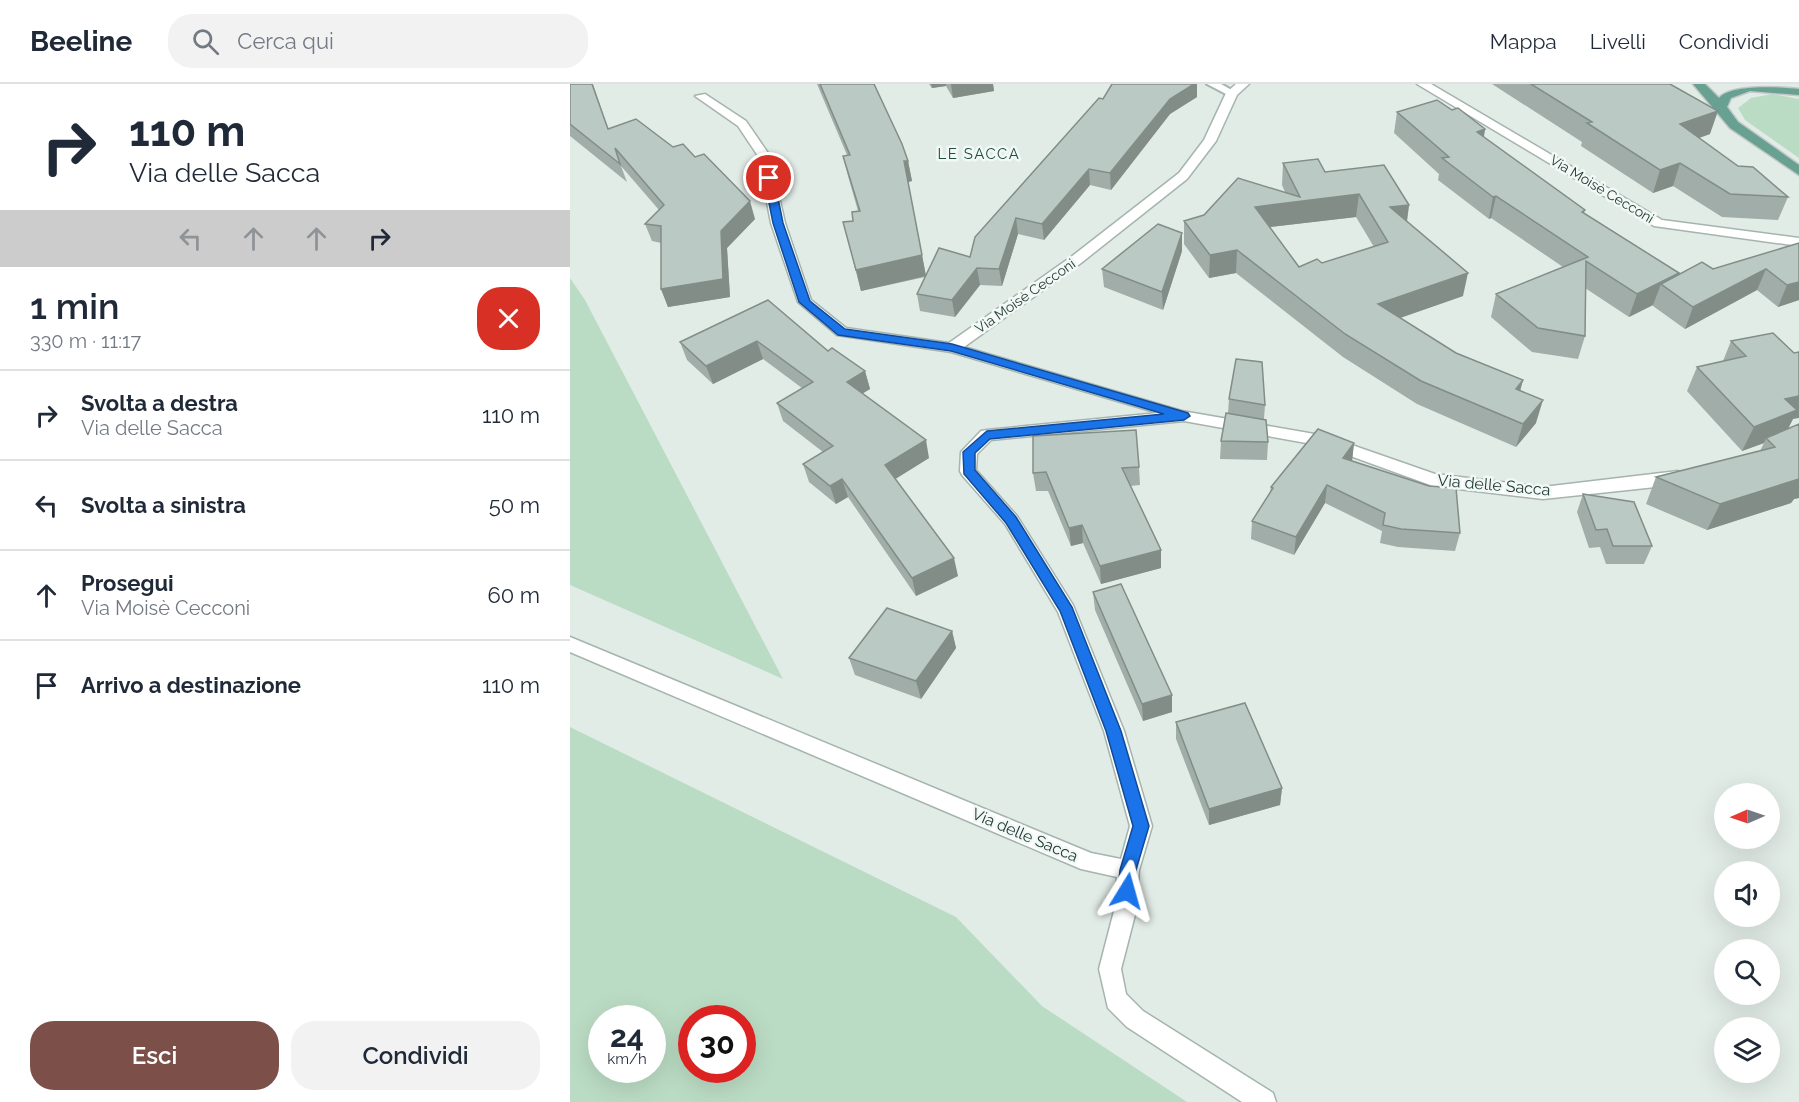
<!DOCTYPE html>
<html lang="it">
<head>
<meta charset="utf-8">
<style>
  body { margin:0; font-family:Raleway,sans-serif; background:#f2f2f3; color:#1f2937; height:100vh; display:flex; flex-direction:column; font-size:22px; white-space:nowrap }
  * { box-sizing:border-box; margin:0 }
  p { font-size:20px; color:#747a83 }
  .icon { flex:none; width:33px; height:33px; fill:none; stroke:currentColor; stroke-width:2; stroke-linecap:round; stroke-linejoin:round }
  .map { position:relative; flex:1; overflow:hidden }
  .side { display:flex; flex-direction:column; background:#fff; width:570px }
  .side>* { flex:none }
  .guide { background:#fff; color:#1f2937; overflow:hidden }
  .needle { width:39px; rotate:268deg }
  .tools { position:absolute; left:1144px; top:699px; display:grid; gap:12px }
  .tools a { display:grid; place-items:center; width:66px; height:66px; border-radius:50%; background:#fff; box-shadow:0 6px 24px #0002; font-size:30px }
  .speed { position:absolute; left:18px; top:921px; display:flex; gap:12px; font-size:30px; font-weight:700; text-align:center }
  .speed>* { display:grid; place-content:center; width:78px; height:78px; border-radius:50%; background:#fff; box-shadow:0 6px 24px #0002; line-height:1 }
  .speed small { font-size:15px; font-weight:400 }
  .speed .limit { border:9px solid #d22; background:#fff; color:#111 }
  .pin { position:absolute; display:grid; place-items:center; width:51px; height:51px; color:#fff; margin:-26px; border:3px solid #fff; border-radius:50%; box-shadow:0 2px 6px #0007 }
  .me { position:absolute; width:66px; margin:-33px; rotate:8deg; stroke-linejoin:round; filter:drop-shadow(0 0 4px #0008) }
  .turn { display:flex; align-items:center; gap:21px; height:126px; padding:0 30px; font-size:27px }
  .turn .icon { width:78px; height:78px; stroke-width:2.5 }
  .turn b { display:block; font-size:42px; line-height:51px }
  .lanes { display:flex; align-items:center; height:57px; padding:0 30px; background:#0003; justify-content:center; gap:30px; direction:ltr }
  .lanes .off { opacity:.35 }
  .round { display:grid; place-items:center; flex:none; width:63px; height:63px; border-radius:24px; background:#f2f2f3 }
  .summary { display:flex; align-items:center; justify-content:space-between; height:102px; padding:0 30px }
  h1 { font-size:36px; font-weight:600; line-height:45px }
  .action { display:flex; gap:12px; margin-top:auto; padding:12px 30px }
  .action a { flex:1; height:69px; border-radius:24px; background:#7c5049; color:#fff; font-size:24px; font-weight:600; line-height:69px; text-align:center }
  .action a+a { background:#f2f2f3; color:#1f2937 }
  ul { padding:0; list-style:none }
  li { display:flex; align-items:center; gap:18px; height:90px; padding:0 30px; border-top:2px solid #e0e1e3 }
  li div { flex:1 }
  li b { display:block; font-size:22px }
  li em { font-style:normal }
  header { display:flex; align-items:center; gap:36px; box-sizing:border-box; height:84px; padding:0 30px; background:#fff; border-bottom:2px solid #e0e1e3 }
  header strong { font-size:28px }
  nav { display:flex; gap:33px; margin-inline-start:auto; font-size:21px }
  .search { width:420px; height:54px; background:#f2f2f3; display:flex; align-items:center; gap:15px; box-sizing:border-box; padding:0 21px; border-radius:24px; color:#747a83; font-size:22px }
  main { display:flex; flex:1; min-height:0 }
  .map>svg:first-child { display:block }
  .green { fill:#bbdcc4; fill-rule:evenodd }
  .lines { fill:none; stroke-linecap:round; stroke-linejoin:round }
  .lane-casing { stroke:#a5b4ae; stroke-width:4 }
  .street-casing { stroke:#a5b4ae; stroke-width:3 }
  .primary-casing { stroke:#c1c8c6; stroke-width:3 }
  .lane { fill:#fff; fill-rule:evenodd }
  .street { fill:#fff; fill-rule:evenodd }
  .primary { fill:#68a091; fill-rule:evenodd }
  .wall { fill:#a0ada8; fill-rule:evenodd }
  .shaded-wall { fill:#828d88 }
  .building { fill:#bac9c3; stroke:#828d88; stroke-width:1.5; fill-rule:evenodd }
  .route { fill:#1a73e8; stroke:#114b97; stroke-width:1.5 }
  .labels { text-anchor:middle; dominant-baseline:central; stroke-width:5; stroke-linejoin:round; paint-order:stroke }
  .far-street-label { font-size:14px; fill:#233c35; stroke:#f2f8f5 }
  .far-neighbourhood-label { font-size:15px; letter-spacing:1.5px; fill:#1f4e42; stroke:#f2f8f5 }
  .street-label { font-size:16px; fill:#233c35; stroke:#f2f8f5 }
</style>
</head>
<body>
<header>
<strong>Beeline</strong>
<div class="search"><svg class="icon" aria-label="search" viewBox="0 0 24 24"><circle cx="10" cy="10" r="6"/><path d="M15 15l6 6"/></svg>Cerca qui</div>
<nav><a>Mappa</a><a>Livelli</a><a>Condividi</a></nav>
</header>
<main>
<section class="side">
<div class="guide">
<div class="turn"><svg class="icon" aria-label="right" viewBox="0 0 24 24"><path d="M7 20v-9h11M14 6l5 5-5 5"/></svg><div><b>110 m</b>Via delle Sacca</div></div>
<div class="lanes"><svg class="icon off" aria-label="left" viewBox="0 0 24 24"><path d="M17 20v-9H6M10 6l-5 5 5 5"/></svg><svg class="icon off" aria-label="ahead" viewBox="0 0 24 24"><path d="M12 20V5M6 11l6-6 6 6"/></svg><svg class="icon off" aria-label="ahead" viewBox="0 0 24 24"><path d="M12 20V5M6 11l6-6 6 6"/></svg><svg class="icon" aria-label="right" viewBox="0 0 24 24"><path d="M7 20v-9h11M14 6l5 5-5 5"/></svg></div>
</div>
<div class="summary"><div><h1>1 min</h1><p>330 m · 11:17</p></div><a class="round" style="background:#d93025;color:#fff"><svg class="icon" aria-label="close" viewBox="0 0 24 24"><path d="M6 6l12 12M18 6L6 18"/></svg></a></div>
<ul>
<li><svg class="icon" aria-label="right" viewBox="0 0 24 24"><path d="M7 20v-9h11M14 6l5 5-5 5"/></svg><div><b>Svolta a destra</b><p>Via delle Sacca</p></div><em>110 m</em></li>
<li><svg class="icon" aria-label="left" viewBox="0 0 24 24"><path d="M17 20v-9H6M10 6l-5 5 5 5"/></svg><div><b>Svolta a sinistra</b></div><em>50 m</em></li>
<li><svg class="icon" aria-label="ahead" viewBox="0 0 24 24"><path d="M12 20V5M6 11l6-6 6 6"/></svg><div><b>Prosegui</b><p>Via Moisè Cecconi</p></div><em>60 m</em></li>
<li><svg class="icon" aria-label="arrive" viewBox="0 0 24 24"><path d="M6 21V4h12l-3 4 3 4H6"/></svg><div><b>Arrivo a destinazione</b></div><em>110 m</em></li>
</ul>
<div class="action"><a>Esci</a><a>Condividi</a></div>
</section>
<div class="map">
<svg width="1229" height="1018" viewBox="0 0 1229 1018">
  <rect width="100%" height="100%" fill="#e2ece7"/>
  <!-- green -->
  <path class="green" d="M1202,10L1229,15V74L1175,36L1168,24L1181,14Z
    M0,194L15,216L213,595L0,501Z
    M0,643L386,833L472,922L617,1018H0ZM32,934H82V986H32ZM122,934H172V986H122Z"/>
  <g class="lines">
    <!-- lane casing -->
    <g class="lane-casing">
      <path id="lane" d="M637,0H651L667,9L658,11Z"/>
    </g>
    <!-- street casing -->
    <g class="street-casing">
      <path id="street" d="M666,0H679L667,11L646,57L617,95L511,179L394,263L612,327L756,352L865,390L973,403L1108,387L1116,393L1114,397L1095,402L973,415L863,402L753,362L614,337L421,356L407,370L406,386L447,432L503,521L554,647L582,742L569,786L566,827L551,885L556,910L573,927L703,1009L706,1018H672L557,943L538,924L529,885L544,827L547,793L511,785L0,568V553L521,769L551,775L560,742L534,647L488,528L435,440L392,391L390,387L391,368L411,347L417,346L588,329L381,268L267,251L228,218L201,139L188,72L168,42L125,12L135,10L176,37L200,72L215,139L241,216L276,244L379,259L501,173L609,89L634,56L656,9Z
        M847,0H861L1092,136L1229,154V162L1084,142Z"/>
    </g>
    <!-- primary casing -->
    <g class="primary-casing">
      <path id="primary" d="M1123,0H1135L1149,14C1161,0 1209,3 1229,5V11L1180,7L1161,14L1157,23L1168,38L1229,81V91L1160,44Z"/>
    </g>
    <!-- lane -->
    <use href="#lane" class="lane"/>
    <!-- street -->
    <use href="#street" class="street"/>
    <!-- primary -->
    <use href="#primary" class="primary"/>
  </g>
  <!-- wall -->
  <path class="wall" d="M0,0H23L38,45L185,135L157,164L160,213L98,223L91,205V159L82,157L75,140L89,126L51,82L57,98L0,52Z
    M247,0H304L338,77L342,97L338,98L356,192L400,173L533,15L542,0H627V13L600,30L541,106L520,101L474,156L448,150L432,202L410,201L385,233L350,227L347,210L355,193L291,207L273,138L283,137L288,127L278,92L273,72L277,71Z
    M359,0H423L424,7L383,14L376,2L362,4Z
    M922,0H1100L1140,50L1129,54L1168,82L1218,113L1208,136L1152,133L1103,102L1083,109L1011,62L1012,58Z
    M882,26L915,45L914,53L1015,126L1014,129L1109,191L1143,185L1229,159V216L1208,223L1187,206L1115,245L1083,222V221L1059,233L1015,204V252L1008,275L962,268L921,233L926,210L993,183L921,134L919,135L868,96L869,90L824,49L827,28Z
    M713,79L755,88L839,121L837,138L893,212L830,234L886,269L953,296L950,306L966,339L946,363L847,320L773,273L666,189L639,194L614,160V137L715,108L712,101ZM786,133L804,163L752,179L729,183L700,143Z
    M612,167L593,226L534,203L532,185Z
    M198,216L258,267L295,287L300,305L292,310L359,374L325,395L388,492L346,512L278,413L266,420L239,398L233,380L253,368L213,337L207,319L232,304L193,275L143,300L117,276L110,258Z
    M1161,257L1224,269L1223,335L1218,345L1229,340V414L1224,415L1221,419L1137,446L1076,420L1086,393L1190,367L1194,359L1172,367L1117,307L1127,283L1153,277Z
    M659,315L695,321L694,335L698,358L697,376L650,375L651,357L658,329Z
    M784,359L782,377L890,449L885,467L828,463L810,459L812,447L755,419L724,471L681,455L682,437L700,408L701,403Z
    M569,383L570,401L560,402L591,466V484L531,500L513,459L501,462L478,407H466L463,389Z
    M1013,410L1082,462L1074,480H1036L1030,463L1019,464L1007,428Z
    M523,508L602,611V628L573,637L525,526Z
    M382,547L386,564L351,615L285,591L279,574Z
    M606,638L712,704L710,721L639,741L606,655Z"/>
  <!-- shaded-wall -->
  <path class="shaded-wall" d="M361,0H376V2L362,4Z
    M381,0H423L424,7L383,14Z
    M624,0H627V13L600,30L541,106L540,89L600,15Z
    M1148,27L1140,50L1103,63L1110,40Z
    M915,45L911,67L907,48Z
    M334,77H338L342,97L338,98L356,192L291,207L286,186Z
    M1110,79L1103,102L1083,109L1090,86Z
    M519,85L520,101L474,156L472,140Z
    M789,110L786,133L684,145L685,123Z
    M926,112L921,134L919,135L923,113Z
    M180,117L185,135L157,164L160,213L98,223L91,205L151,147Z
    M839,121L836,143L820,123Z
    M446,134L448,150L432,202L429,185Z
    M612,149V167L593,226L592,208Z
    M667,166L666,189L639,194L640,171Z
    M407,184L410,201L385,233L382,216Z
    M1196,185L1187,206L1115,245L1123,223Z
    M898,189L893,212L804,243L808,220Z
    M1109,189L1102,208L1091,200L1083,221L1059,233L1067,210Z
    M1229,198V216L1208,223L1217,201Z
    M187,257L193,275L143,300L136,282Z
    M295,287L300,305L281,316L277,298Z
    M953,296L947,319L946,305Z
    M1229,312V334L1223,335L1215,350L1196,354L1194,359L1172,367L1184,343L1215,315Z
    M973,316L966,339L946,363L953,340Z
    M356,356L359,374L319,399L315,381Z
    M784,359L782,377L773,374Z
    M272,395L278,413L266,420L260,402Z
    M1229,395V414L1224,415L1221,419L1137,446L1150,420Z
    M757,401L755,419L724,471L726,453Z
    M512,441L513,459L501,462L499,444Z
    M591,466V484L531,500L530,482Z
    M384,474L388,492L346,512L342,494Z
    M382,547L386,564L351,615L346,597Z
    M602,611V628L573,637L572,620Z
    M712,704L710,721L639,741V725Z"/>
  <!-- building -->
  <path class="building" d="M0,0H22L38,45L66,35L103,63L113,60L125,73L134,70L180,117L151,147L153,195L91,205V142L75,140L94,121L45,64L50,80L0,40Z
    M250,0H304L332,60L338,77H334L352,171L286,186L273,138L283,137L282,128L290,127L273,72L280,71Z
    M542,0H624L600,15L540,89L519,85L472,140L446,134L429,185L407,184L382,216L347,210L369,164L400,173L405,153L529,14L533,15Z
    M961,0H1100L1148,27L1110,40L1168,82L1183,83L1218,113L1160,110L1110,79L1090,86L1017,39L1022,38Z
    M867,16L882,26L888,24L915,45L907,48L1015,126L1012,128L1109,189L1067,210L1016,177L1015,252L968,244L926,210L1018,173L926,112L923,113L872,74L879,73L827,28Z
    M748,75L755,88L814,81L839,121L820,123L898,189L808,220L886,269L953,296L946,305L973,316L953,340L851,297L775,250L667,166L640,171L614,137L634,131L668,94L730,113L713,79ZM789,110L818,158L752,179L747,175L729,183L685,123Z
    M588,140L612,149L592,208L532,185Z
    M1229,159V198L1217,201L1196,185L1123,223L1091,200L1132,178L1143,185Z
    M198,216L258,267L262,264L295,287L277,298L356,356L315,381L384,474L342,494L272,395L260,402L233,380L263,362L207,319L243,298L187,257L136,282L110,258Z
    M1203,249L1224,269L1229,268V312L1215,315L1227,326L1184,343L1127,283L1176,272L1161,257Z
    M666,275L692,278L695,321L659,315Z
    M656,329L696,336L698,358L651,357Z
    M1229,340V395L1150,420L1086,393L1205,363L1196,354Z
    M748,345L784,359L773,374L859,402L886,404L890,449L831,445L813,441L815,429L757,401L726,453L682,437L703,404L701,403Z
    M566,346L569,383L552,384L591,466L530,482L512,441L499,444L476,388L463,389V352Z
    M1013,410L1064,418L1082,462H1043L1037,445L1026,446Z
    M551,500L602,611L572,620L523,508Z
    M317,524L382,547L346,597L279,574Z
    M675,619L712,704L639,725L606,638Z"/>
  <!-- route -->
  <path class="route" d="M199,91L204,94L213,139L240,217L275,245L382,260L618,329L620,332L614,336L420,355L405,369V386L446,433L502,523L551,647L579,742L566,786L563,812L557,814L551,812L548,807L550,786L563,742L536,647L490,527L436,439L394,390L393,368L417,347L594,330L381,267L268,251L229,218L203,139L194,94Z"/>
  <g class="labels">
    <!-- far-street labels -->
    <g class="far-street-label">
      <text transform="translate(1032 105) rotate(31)">Via Moisè Cecconi</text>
      <text transform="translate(455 212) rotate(-35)">Via Moisè Cecconi</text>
    </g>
    <!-- far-neighbourhood labels -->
    <g class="far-neighbourhood-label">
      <text x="409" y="70">LE SACCA</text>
    </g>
    <!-- street labels -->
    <g class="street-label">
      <text transform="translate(924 401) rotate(5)">Via delle Sacca</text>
      <text transform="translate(455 751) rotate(23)">Via delle Sacca</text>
    </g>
  </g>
</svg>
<div class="tools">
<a><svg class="needle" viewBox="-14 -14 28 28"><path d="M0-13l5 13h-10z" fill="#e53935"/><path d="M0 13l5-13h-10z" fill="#747a83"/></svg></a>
<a><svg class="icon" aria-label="sound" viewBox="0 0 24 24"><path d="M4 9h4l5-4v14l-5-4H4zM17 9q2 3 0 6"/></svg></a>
<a><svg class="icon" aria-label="search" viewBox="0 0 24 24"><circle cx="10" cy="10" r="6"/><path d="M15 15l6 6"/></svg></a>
<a><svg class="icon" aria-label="layers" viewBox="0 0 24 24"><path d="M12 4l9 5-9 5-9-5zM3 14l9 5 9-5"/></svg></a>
</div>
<div class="speed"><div>24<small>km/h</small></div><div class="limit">30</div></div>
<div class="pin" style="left:199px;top:94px;background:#d93025"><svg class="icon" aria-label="arrive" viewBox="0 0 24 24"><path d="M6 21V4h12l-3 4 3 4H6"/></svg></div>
<svg class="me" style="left:557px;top:807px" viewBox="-20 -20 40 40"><path d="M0-17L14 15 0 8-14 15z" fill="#1a73e8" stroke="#fff" stroke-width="4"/></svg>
</div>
</main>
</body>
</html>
